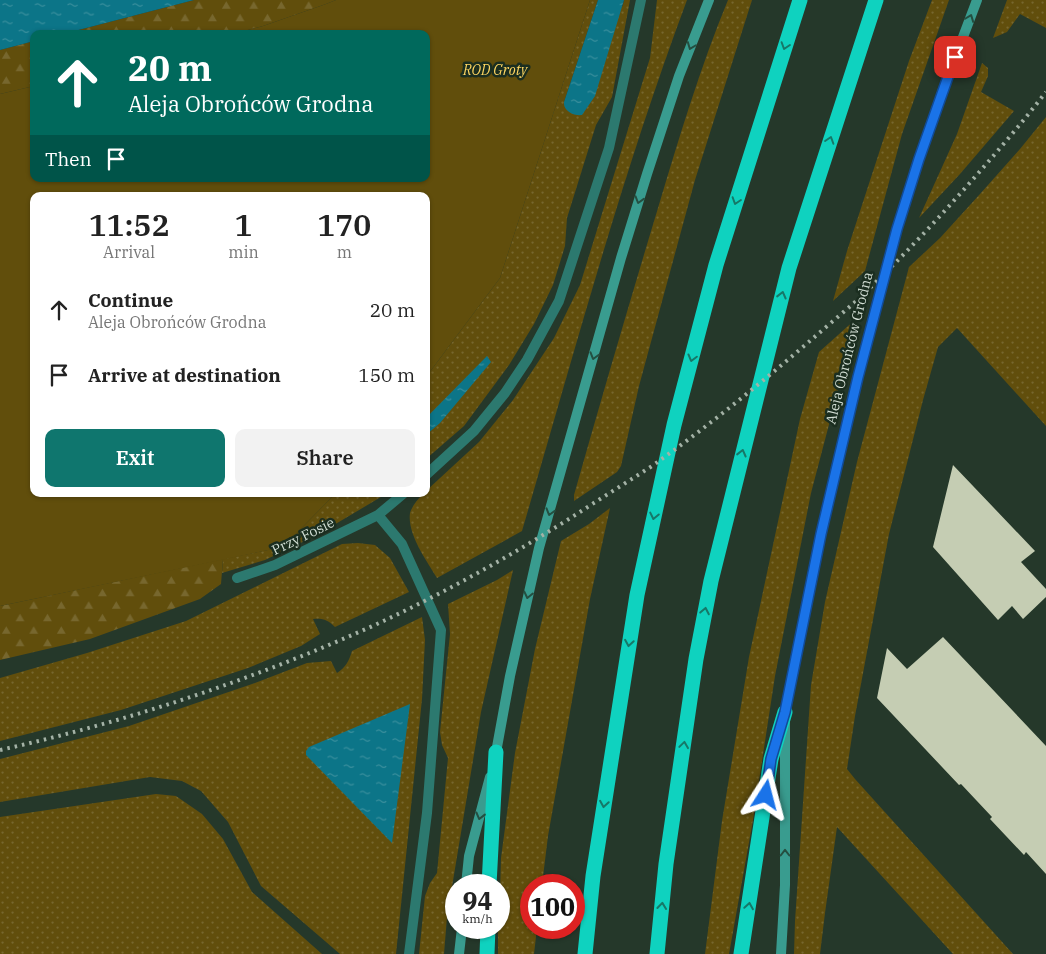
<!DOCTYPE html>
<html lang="en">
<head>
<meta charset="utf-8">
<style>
  body { margin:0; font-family:"IBM Plex Serif",serif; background:#f2f2f2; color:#222; height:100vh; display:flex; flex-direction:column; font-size:19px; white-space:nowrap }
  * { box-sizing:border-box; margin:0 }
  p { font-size:16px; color:#767676 }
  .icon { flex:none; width:28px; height:28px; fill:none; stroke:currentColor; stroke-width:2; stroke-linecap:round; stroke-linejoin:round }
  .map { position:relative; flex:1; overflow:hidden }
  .sheet { position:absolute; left:30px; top:192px; width:400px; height:305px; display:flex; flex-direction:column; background:#fff; border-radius:10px; box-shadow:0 1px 4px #0004 }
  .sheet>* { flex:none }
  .top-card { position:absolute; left:30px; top:30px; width:400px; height:152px; border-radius:10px; box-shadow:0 1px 4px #0004; background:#00695c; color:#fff; overflow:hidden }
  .speed { position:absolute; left:445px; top:874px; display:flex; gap:10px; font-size:25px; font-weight:700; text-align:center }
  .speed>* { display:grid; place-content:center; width:65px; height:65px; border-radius:50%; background:#fff; box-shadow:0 1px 4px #0004; line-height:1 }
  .speed small { font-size:12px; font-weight:400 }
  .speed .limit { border:8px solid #d22; background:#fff; color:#111 }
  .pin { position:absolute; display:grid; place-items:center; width:42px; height:42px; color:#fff; margin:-21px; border-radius:10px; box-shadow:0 2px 8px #0006 }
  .me { position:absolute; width:55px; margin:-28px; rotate:9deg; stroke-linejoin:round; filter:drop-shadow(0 0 4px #0008) }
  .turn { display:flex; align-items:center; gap:18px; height:105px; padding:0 15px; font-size:22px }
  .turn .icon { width:65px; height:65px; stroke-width:2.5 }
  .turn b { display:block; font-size:35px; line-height:42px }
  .then { display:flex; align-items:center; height:48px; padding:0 15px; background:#0003; gap:10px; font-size:19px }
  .eta { display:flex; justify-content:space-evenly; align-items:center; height:85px; text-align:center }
  .eta b { font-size:30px; font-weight:600; line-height:35px }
  .action { display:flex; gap:10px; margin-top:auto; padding:10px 15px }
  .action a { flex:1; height:58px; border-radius:10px; background:#0f766e; color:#fff; font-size:20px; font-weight:600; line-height:58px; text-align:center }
  .action a+a { background:#f2f2f2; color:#222 }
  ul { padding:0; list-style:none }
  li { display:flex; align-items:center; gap:15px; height:65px; padding:0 15px }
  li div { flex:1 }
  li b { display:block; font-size:19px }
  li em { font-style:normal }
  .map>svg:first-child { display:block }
  .grass { fill:url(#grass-dots) }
  .forest { fill:url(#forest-firs) }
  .garden { fill:#614e0c }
  .water { fill:url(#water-ripples) }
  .building { fill:#c5cdb3 }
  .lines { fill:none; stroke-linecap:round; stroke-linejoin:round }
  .minor { stroke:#2c796f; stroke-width:10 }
  .secondary { stroke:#399c8f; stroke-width:10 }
  .motorway { stroke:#0fd2bf; stroke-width:15 }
  .rail { stroke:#a4b2a6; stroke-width:4; stroke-dasharray:2.5 5; stroke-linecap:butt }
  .oneway { stroke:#244f41 }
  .oneway2 { stroke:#167868 }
  .route-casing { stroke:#114b97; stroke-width:12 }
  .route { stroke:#1a73e8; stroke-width:9 }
  .labels { text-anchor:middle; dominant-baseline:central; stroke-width:5; stroke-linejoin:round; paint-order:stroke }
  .park-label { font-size:14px; font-style:italic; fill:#ffd762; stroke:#1b2e20 }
  .street-label { font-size:14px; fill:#d1ddd3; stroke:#1b2e20 }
</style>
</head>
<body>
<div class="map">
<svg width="1046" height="954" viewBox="0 0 1046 954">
  <defs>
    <pattern id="grass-dots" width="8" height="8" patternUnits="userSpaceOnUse" patternTransform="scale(1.25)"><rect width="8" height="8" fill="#614e0c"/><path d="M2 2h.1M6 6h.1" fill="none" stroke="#77672e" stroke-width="1.8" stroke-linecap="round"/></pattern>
    <pattern id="forest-firs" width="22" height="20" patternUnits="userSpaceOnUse" patternTransform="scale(1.25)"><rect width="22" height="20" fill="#614e0c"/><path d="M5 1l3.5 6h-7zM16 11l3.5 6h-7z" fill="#77672e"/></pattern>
    <pattern id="water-ripples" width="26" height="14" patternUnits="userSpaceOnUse" patternTransform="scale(1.25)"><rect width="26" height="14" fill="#0c7588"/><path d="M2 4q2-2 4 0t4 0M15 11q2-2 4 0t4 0" fill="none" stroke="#3a8f9d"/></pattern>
  </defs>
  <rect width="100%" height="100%" fill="#25382a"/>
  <!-- grass -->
  <path class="grass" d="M590,0H598L564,102L623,5L624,0H630L612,97L596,125L567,218L565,246L553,285L534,324L509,365L464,426L426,459V377L500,278Z
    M657,0H687C622,174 574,353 522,531L437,578C427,561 407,534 410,513C412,506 418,499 423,494H426V491L479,442L513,400L554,338L580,285L650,58Z
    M728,0H752L695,180L639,386L621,466L617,472L574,501V495C601,400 629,304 658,208C679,138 700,68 728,0Z
    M932,0H949L902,134L865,271L833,301L847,251L909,61Z
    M1007,0H1046V28L1020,14L1007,32L993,38Z
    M982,63L988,68V76L981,92L1014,111L960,174L919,218L957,134Z
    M1046,117V426L957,328L938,347L923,400L889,534L855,716L847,769L855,779L1013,954H953L837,827L825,913L820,954H794L795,921L811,685L825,602L857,462L909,267L940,238L980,194L1020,149Z
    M857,318L811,493L775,676L753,820L729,954H705L722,821L749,657L800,419L819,352Z
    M335,494H386L317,535L265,560L222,573L223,559L283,547Z
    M610,508L590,599L548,836L542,885H531V928H537L534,954H498V928H499L501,858L515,753L535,649L561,541L589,524Z
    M358,543L375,545L390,558L409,592L335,627C328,620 323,618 313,619L320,634L301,646L248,668L121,710L0,741V678L87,653L186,621L342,544Z
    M513,570L481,712L447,917L444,954H419L425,896L430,883L437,873L448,758L442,745L440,732L450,634L448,604L497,580Z
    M422,617L425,640L422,699L396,954H340L261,886L228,822L201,791L182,781L150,777L0,802V759L129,726L255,683L307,663L331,661L337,673C346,667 349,661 352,651Z
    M156,794L176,796L202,814L223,839L252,892L322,954H0V817Z"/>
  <!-- forest -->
  <path class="forest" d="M194,0H336L326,4L263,26L233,34H63Z
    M34,41V86L0,94V50Z
    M223,559L221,584L200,599L90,639L0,660V606Z"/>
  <!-- garden -->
  <path class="garden" d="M336,0H590L500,278L426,377V196H34V494H335L283,547L0,606V94L34,86V179H426V34H233L263,26L326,4Z"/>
  <!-- water -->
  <path class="water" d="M0,0H194L63,34H34V41L0,50Z
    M598,0H624L595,96L582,115C574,116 563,111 564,102Z
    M487,356L491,362L440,423L426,435V418Z
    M410,704L392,843L306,755V751L309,747Z"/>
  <!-- building -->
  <path class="building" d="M953,465L1035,551L1021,562L1046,589V597L1023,619L1012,606L998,620L933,547Z
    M943,637L1046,746V874L1026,852L1024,855L990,819L992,817L961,784L959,785L877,698L887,648L907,669Z"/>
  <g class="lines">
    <!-- minor -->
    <path class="minor" d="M426,475L474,431L505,393L527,360L559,301L609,148L641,0
      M378,515L402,544L441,630L427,813L409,954
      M237,578L275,565L378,515L403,494"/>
    <!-- secondary -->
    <path class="secondary" d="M495,758L510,676L539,548L621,258L647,174L679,76L709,0
      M466,885L469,856L490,777
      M459,954L462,928
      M781,954L785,885V712L821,534L858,377L897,229L919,159L943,90L977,0"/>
    <!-- motorway -->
    <path class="motorway" d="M489,885L496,752
      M487,954L488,928
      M585,954L593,876L637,595L674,425L716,265L800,0
      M657,954L666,864L696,659L711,581L789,268L876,0
      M741,954L771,759L785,712"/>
    <!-- rail -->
    <path class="rail" d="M0,750C126,722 248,681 366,629C441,595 513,555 583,510C606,495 629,481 652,466C707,427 760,384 811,340C825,328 840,315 854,303C899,261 941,216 981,170C1003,145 1025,119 1046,92"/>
  </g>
  <!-- one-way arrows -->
  <defs><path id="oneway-chevron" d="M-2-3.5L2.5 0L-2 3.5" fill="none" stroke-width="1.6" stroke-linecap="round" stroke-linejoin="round" transform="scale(1.25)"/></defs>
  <g class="oneway">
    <use href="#oneway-chevron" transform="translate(970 18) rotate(-69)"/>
    <use href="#oneway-chevron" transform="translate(691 46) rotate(111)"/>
    <use href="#oneway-chevron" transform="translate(639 200) rotate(107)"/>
    <use href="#oneway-chevron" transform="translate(594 356) rotate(106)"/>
    <use href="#oneway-chevron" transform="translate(550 512) rotate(106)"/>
    <use href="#oneway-chevron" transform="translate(528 595) rotate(103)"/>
    <use href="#oneway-chevron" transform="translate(480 816) rotate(104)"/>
    <use href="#oneway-chevron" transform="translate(785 853) rotate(-90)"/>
  </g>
  <g class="oneway2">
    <use href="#oneway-chevron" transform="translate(785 46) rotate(108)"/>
    <use href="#oneway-chevron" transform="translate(830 140) rotate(-72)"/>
    <use href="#oneway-chevron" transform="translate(736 201) rotate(108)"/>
    <use href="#oneway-chevron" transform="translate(782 295) rotate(-76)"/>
    <use href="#oneway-chevron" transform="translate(692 358) rotate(105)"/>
    <use href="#oneway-chevron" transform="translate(742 453) rotate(-76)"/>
    <use href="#oneway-chevron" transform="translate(654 516) rotate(102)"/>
    <use href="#oneway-chevron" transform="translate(705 611) rotate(-79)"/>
    <use href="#oneway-chevron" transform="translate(629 643) rotate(99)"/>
    <use href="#oneway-chevron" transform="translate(684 745) rotate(-82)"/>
    <use href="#oneway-chevron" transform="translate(604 804) rotate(99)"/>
    <use href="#oneway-chevron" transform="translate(662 906) rotate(-84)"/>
    <use href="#oneway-chevron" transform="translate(749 906) rotate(-81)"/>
  </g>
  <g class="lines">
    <!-- route casing -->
    <g class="route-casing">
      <path id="route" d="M766,795L771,759L785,712L821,534L858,377L897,229L919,159L955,57"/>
    </g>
    <!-- route -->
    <use href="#route" class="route"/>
  </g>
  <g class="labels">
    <!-- park labels -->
    <g class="park-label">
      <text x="495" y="70">ROD Groty</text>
    </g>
    <!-- street labels -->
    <g class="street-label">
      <text transform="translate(849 348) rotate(-76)">Aleja Obrońców Grodna</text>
      <text transform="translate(303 536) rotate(-26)">Przy Fosie</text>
    </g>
  </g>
</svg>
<div class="speed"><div>94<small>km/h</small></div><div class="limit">100</div></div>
<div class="pin" style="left:955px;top:57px;background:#d93025"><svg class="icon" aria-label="arrive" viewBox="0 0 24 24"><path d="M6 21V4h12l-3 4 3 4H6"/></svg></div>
<svg class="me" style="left:766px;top:795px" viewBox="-20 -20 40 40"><path d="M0-17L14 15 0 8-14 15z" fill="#1a73e8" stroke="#fff" stroke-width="4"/></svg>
<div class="top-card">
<div class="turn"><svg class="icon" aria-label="ahead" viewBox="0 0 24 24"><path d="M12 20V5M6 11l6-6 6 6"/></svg><div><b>20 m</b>Aleja Obrońców Grodna</div></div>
<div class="then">Then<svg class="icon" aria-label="arrive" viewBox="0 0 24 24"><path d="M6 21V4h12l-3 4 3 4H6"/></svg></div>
</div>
<section class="sheet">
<div class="eta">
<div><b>11:52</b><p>Arrival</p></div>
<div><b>1</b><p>min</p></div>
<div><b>170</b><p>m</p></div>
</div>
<ul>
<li><svg class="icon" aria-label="ahead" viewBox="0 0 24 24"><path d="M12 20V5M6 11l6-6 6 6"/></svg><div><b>Continue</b><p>Aleja Obrońców Grodna</p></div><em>20 m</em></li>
<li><svg class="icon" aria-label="arrive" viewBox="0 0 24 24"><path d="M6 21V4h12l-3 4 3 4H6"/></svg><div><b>Arrive at destination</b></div><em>150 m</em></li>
</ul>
<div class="action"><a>Exit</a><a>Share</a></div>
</section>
</div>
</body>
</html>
